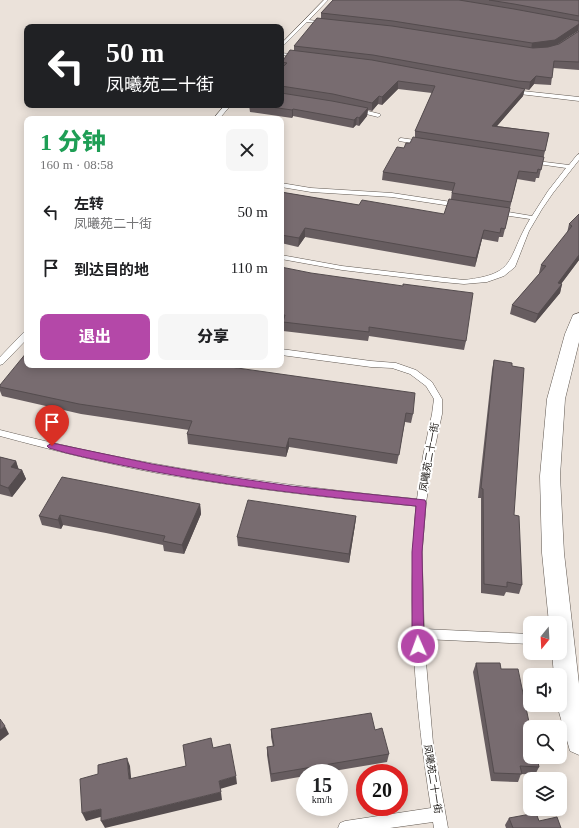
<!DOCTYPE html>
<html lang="zh">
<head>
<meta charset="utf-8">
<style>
  body { margin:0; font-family:"Times New Roman","Noto Sans SC",serif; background:#f6f6f6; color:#202124; height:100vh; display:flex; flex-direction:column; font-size:15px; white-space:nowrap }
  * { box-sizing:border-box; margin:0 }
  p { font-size:13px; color:#757577 }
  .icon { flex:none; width:22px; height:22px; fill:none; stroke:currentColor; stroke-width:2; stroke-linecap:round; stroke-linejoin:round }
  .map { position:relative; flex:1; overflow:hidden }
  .side { position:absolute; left:24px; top:116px; width:260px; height:252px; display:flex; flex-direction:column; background:#fff; border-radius:8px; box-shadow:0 2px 10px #0003 }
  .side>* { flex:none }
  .guide { position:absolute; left:24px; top:24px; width:260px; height:84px; border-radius:8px; box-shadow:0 2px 10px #0003; background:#202124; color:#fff; overflow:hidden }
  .needle { width:26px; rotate:198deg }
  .buttons { position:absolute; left:523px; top:616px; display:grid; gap:8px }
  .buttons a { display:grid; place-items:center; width:44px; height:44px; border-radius:8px; background:#fff; box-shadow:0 2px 10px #0003; font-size:20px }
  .speed { position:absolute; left:296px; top:764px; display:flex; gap:8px; font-size:20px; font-weight:700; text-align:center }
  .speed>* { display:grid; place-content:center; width:52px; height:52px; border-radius:50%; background:#fff; box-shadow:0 2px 10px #0003; line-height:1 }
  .speed small { font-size:10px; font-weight:400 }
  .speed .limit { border:6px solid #d22; background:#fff; color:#111 }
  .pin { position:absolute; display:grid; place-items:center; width:34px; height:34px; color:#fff; margin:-41px -17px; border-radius:50% 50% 50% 0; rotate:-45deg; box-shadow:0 0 4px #0007 }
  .pin .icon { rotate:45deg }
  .me { position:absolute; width:44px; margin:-22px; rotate:358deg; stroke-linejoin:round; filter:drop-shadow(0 0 3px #0008) }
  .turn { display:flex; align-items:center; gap:14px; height:84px; padding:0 16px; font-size:18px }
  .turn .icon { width:52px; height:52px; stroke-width:2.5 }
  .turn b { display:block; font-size:28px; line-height:34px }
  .round { display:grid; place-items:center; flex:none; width:42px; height:42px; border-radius:8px; background:#f6f6f6 }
  .overview { display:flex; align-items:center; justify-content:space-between; height:68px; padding:0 16px }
  h1 { font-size:24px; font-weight:800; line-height:30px; color:#1e9e55 }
  .button { display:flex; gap:8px; margin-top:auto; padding:8px 16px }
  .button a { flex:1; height:46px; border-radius:8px; background:#b448a8; color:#fff; font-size:16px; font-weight:800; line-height:46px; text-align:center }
  .button a+a { background:#f6f6f6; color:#202124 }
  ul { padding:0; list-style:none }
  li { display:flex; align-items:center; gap:12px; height:56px; padding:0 16px }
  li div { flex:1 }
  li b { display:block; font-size:15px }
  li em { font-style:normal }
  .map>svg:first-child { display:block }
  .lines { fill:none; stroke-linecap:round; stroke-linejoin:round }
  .service-casing { stroke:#615952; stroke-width:1 }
  .minor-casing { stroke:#615952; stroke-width:1 }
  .service { fill:#fff; fill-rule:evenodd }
  .minor { fill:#fff; fill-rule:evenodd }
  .wall { fill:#675d60 }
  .shaded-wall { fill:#544c4e }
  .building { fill:#786c70; stroke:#544c4e }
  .route { fill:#b448a8; stroke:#752f6d }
  .labels { text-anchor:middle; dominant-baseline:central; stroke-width:4; stroke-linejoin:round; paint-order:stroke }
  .street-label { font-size:10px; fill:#1f1c19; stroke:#fff }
</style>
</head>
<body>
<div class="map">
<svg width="579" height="828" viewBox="0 0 579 828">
  <rect width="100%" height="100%" fill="#ebe2da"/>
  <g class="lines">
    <!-- service casing -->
    <g class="service-casing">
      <path id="service" d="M324,0H328L309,20L326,22L328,24L307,22L281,48V44Z
        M281,53L300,55L302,56L300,57L281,55Z
        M513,90L579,97V101L511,93V91Z
        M225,105H231L219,119H213Z
        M356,108L380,114L381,115L378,117L354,111L353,110Z
        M401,138L422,141L425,143L422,145L399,141V139Z
        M579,154V160L553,193L542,209L529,231L515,267L504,276L487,282L464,284L442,282L342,270L281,259V255L342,266L464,280C518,274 506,259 530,219L496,214L493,212L496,210L532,216L548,191L566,168L531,163L528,161L529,160L569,165L577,155Z
        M281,183L311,188L392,193L458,203L461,205L458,207L392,197L311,192L281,187Z
        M27,331V339L3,364L0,365V357L24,332Z
        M281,349L371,361L396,363L416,370L432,382L442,399V414L433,456L426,503L422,552L424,629L530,634V644L424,639L433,743L448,828H434L433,822L390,828H338L340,823L345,821L431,808C415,707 407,609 416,506C329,498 243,488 157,473C104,463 52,450 0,436V430C139,466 274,485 417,499L423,456L432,414L434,399L426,386L410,374L392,368L371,367L281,355Z"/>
    </g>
    <!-- minor casing -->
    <g class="minor-casing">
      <path id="minor" d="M579,313V342L565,399L560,476L564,553L579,684V755L570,751L557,705H560V675H554L552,653H560V623H549L542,553L540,476L547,399L565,334L573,315Z"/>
    </g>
    <!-- service -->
    <use href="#service" class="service"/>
    <!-- minor -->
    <use href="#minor" class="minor"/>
  </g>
  <!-- wall -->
  <path class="wall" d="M333,0H579V31H578L557,44L579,31V70L553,68L551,85L534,84L529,90L524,89L523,96L497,126L549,133L539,178H536L535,182L517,179L503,237H499L498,242L482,239L475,267L305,237L298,247L281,243V192L359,205L444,214L451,199L452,191L382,180L383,172L404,148L410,143L415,137V131L432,93L398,89L382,105L378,104L372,111L368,110L367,116L359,126L356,125L353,128L293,116L292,118L250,112L249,105H281V69L282,68V62L294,51V46L321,18V13Z
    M579,214V260L561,284H562L560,293L535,323L510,314L512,305L539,274V273L541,265L567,233L569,224Z
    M281,267L466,341L464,350L369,336L368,341L283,331V324H281Z
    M494,360L522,585L519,594L506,592L504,596L481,593V498H478L492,370Z
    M27,365H219V366L413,414L411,423L405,422L397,464L289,447L286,457L188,444L187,434L189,430L81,414L2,396L0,391V385Z
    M0,457L16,461L18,469L22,470L26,479L12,497L0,494Z
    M200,504L201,514L184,554L164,551L163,545L106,533L63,525L61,529L42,525L39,516Z
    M356,516L355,525L349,563L238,546L237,537Z
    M476,663L501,669L539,767L535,775L521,774L518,782L491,781L473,672Z
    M271,729L375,730L389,754L387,762L322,773H305V776L271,782L267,755V747H273L271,737Z
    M509,818L539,821L561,828H506L505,825Z"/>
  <!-- shaded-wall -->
  <path class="shaded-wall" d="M579,24L578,31L553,47L531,50L532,43Z
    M536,76L534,84L529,90L530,82Z
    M398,81V89L382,105V97Z
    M525,89L523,96L491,133L492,126Z
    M379,96L378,104L372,111V103Z
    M368,108L367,116L359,126V118Z
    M293,109V116L292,118V110Z
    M357,117L356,125L353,128L354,120Z
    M305,228V237L298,247L299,238Z
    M484,230L482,239L475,267L476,258Z
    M579,255V260L555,292L558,283Z
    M562,284L560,293L535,323L538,314Z
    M289,438V447L286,457V448Z
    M16,461L19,470L11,467Z
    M22,470L26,479L12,497L8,488Z
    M200,504L201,514L184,554L182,545Z
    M60,515L63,525L61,529L58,520Z
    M356,516L355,525L349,563V554Z
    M5,726L9,734L0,741V730Z
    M127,758L130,766L132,787L129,779Z
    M236,776L237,784L220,789L219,781Z
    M221,792L222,800L105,828L101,821Z
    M101,809L104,816L86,821L82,813Z"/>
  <!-- building -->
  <path class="building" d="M333,0H459L514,9L579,21V24L555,40L532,43L393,21L321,13Z
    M489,0H579V16L514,4Z
    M317,18L392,26L533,48L548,47L559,44L579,31V62L554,61L552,78L536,76L530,82L518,81L373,55L294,46Z
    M290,50L372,60L525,89L492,126L549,133L545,151L415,131L435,86L398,81L382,97L379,96L372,103L333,94L281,86V69L287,63L282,62Z
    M281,93L332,101L368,108L359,118L357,117L354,120L293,109L292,110L257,105H281Z
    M413,137L544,157L541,170L538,169L537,173L519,171L511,202L452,193L455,183L383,172L397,147L404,148L406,143H410Z
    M281,192L359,205L362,200L444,214L449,199L510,208L505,229L501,228L500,233L484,230L476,258L305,228L299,238L281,235Z
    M579,214V255L558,283L562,284L538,314L512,305L546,266L541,265L572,226L569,224Z
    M281,267L311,273L403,286V284L473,293L466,341L369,327V332L283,322L285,315H281Z
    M27,352V365H216L415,393L413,414L406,413L399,455L289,438L286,448L187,434L192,421L79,404L0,387V385Z
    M494,360L512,363V366L524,368L514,515L519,516L522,585L507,582V587L484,584L483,489L481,488Z
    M0,457L16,461L11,467L22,470L8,488L0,485Z
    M62,477L200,504L182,545L163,541L165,536L104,524L60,515L58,520L39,516Z
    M248,500L356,516L349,554L237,537Z
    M476,663H500L501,669H518L530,727V757H537L539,767L520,766L522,774L494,773Z
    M371,713L375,730L382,728L389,754L271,774L267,747L274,746L271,729Z
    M0,719L5,726L0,730Z
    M211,738L213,748L230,744L236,776L219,781L221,792L101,821V809L82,813L80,779L98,774V765L127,758L129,779L186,766L183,745Z
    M536,813L539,821L557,817L561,828H513L509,818Z"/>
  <!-- route -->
  <path class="route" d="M52,443L152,464L228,477L291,486L425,500L426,503L422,552L424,646L423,650L418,652L414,650L412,646V552L416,506C315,496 215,485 116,464C94,459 71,455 49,448L47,446Z"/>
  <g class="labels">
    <!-- street labels -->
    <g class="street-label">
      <text transform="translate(429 457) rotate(-80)">凤曦苑二十一街</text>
      <text transform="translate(433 779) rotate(81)">凤曦苑二十一街</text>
    </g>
  </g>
</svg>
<div class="buttons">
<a><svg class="needle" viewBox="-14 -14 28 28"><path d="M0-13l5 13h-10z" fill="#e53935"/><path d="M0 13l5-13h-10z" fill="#757577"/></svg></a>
<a><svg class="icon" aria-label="sound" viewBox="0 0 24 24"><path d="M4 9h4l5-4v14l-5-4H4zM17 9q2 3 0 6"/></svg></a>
<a><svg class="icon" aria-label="search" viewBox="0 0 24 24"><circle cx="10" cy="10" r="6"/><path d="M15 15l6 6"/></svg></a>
<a><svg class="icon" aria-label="layers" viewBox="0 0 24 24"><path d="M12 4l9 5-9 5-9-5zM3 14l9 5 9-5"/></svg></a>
</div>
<div class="speed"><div>15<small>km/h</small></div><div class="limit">20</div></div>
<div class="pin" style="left:52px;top:446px;background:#d93025"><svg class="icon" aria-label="arrive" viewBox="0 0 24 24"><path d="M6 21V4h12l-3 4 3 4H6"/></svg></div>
<svg class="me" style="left:418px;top:646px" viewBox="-20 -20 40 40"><circle r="17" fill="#b448a8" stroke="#fff" stroke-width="3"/><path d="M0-11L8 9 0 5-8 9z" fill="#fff"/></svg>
<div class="guide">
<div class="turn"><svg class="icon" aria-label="left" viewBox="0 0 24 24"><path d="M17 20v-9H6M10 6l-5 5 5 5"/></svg><div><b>50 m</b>凤曦苑二十街</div></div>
</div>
<section class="side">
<div class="overview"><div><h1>1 分钟</h1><p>160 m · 08:58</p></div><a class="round"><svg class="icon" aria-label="close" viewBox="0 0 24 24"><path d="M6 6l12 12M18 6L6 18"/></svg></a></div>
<ul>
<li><svg class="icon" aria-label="left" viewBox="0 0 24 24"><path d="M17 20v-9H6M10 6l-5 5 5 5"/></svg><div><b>左转</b><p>凤曦苑二十街</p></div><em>50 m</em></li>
<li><svg class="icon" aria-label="arrive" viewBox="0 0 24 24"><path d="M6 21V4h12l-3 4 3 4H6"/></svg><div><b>到达目的地</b></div><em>110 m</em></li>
</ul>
<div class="button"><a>退出</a><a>分享</a></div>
</section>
</div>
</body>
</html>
